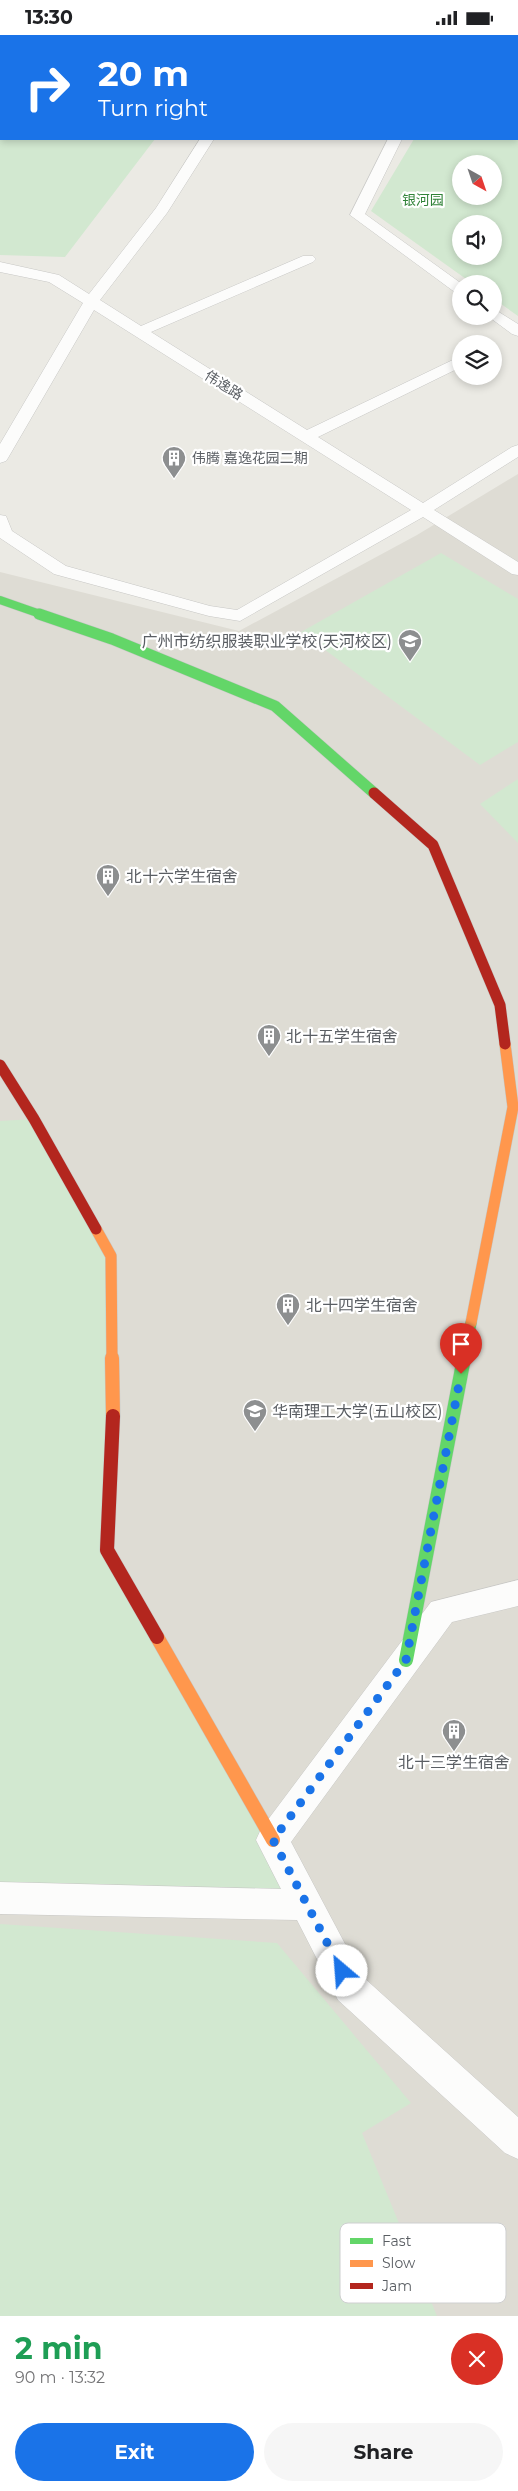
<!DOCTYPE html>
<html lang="en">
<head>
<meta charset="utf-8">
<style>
  body { margin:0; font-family:Montserrat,"Noto Sans SC",sans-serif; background:#f6f6f6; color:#202124; height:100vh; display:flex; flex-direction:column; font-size:19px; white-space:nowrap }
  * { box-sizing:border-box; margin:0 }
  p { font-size:16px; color:#757577 }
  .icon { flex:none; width:28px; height:28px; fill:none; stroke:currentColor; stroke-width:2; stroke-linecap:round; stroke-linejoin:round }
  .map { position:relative; height:2281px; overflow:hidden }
  .details { display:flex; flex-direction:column; background:#fff; flex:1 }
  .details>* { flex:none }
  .guide { position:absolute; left:0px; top:0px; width:519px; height:105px; box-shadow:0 2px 8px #0003; background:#1a73e8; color:#fff; overflow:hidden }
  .needle { width:32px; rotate:140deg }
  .tools { position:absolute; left:452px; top:120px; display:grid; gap:10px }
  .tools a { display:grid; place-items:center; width:50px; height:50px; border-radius:50%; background:#fff; box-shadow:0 2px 8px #0003; font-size:25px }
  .pin { position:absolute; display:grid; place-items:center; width:42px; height:42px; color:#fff; margin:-51px -21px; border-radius:50% 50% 50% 0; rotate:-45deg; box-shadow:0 0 5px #0007 }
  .pin .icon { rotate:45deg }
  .me { position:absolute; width:55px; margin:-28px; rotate:333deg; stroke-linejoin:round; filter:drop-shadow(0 0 4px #0008) }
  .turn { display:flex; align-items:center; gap:18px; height:105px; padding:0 15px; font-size:22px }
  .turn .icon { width:65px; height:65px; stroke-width:2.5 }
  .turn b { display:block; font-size:35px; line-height:42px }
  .round { display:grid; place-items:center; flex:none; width:52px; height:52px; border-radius:26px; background:#f6f6f6 }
  .summary { display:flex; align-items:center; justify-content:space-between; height:85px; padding:0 15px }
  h1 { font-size:30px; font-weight:700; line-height:38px; color:#1e9e55 }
  .primary-button { display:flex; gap:10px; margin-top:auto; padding:10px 15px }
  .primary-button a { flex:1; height:58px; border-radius:30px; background:#1a73e8; color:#fff; font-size:20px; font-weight:700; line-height:58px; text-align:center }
  .primary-button a+a { background:#f6f6f6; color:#202124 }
  .status { display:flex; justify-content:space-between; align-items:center; height:35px; padding:0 25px; background:#fff; direction:ltr }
  .status svg { height:14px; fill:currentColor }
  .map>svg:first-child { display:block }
  .education { fill:#dedcd4 }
  .green { fill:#d2e8d0; fill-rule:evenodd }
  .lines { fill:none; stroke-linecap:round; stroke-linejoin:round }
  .lane-casing { stroke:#c7c7c5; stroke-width:1 }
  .street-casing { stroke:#c7c7c5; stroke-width:1 }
  .fast-far2-casing { stroke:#c7c8c6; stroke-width:9 }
  .fast-far1-casing { stroke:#c7c8c6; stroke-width:12 }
  .fast-casing { stroke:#c7c8c6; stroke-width:15 }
  .slow-far1-casing { stroke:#c7c8c6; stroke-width:12 }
  .slow-casing { stroke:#c7c8c6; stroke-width:15 }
  .jam-far1-casing { stroke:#c7c8c6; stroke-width:12 }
  .jam-casing { stroke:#c7c8c6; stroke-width:15 }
  .lane { fill:#fcfcfb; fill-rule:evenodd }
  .street { fill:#fcfcfb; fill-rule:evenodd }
  .fast-far2 { stroke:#63d668; stroke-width:8 }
  .fast-far1 { stroke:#63d668; stroke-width:11 }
  .fast { stroke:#63d668; stroke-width:14 }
  .slow-far1 { stroke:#ff974d; stroke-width:11 }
  .slow { stroke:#ff974d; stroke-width:14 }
  .jam-far1 { stroke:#b3261e; stroke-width:11 }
  .jam { stroke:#b3261e; stroke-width:14 }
  .route { stroke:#1a73e8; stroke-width:9; stroke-dasharray:0 16.2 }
  .labels { text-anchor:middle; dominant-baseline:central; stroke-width:4.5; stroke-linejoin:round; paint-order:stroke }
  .far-park-label { font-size:14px; fill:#318339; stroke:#fff }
  .far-street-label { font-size:14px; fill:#5a5e63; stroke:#fff }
  .far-poi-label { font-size:14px; fill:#5a5e63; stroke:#fff; text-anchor:start }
  .poi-label { font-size:16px; fill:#5a5e63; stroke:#fff; text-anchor:start }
  .key { fill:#fff; stroke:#cecfd0; stroke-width:1 }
  .key-label { font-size:14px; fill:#5a5e63 }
</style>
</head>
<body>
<div class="status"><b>13:30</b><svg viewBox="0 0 49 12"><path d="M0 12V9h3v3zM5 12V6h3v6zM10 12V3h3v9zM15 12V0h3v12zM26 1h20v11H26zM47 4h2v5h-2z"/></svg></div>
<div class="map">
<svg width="518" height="2281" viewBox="0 0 518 2281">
  <rect width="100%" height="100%" fill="#ebeae4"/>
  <!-- education -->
  <path class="education" d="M518,439V2281H0V537L239,596L417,500Z"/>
  <!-- green -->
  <path class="green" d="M480,0H518V281L494,264V249H473L371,176L414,104H518V1ZM461,129H494V161H461ZM461,189H494V221H461Z
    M0,22L1,104H155L65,222L0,220Z
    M441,518L518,564V707L480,730L301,597Z
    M518,744V808L480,769Z
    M34,1084L111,1221L107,1515L307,1870L0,1863V1086Z
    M0,1889L277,1908L411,2068L362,2098L437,2281H0Z"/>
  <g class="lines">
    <!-- lane casing -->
    <g class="lane-casing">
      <path id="lane" d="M200,104H214L167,178L100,265L141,291L303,221H313L316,224L313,227L151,297L307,395L461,321V332L318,402L423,468L512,412L518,410V422L434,475L518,527V540L512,539L423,482L240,586L209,581L54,539L0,503V480L6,481L12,496L66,531L210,571L237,575L411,475L94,275L8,423L6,426L0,428V409L83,268L49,247L0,237V227L59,240L89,259L156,173Z
        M388,104H402L365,179L462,249L461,260L456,258L350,180Z
        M494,274L518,289V301L512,299L489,282L494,281Z"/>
    </g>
    <!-- street casing -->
    <g class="street-casing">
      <path id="street" d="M518,1545V1571L452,1587L291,1807L362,1941L518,2082V2124L505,2118L338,1965L297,1885L0,1879V1847L281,1854L256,1805L261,1794L431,1567Z"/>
    </g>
    <!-- fast-far2 casing -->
    <g class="fast-far2-casing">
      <path id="fast-far2" d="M0,565L43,580"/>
    </g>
    <!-- fast-far1 casing -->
    <g class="fast-far1-casing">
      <path id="fast-far1" d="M39,579L112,604L275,671L374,758
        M464,1325L471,1288"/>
    </g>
    <!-- fast casing -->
    <g class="fast-casing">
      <path id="fast" d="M406,1625L464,1323"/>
    </g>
    <!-- slow-far1 casing -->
    <g class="slow-far1-casing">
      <path id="slow-far1" d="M96,1194L111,1221L112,1325
        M471,1288L513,1072L505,1009"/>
    </g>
    <!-- slow casing -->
    <g class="slow-casing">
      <path id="slow" d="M112,1323L113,1381
        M157,1602L273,1805"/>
    </g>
    <!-- jam-far1 casing -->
    <g class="jam-far1-casing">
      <path id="jam-far1" d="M374,758L433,810L500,970L505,1009
        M0,1030L34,1084L96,1194"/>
    </g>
    <!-- jam casing -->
    <g class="jam-casing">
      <path id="jam" d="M113,1381L107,1515L157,1602"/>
    </g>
    <!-- lane -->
    <use href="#lane" class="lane"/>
    <!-- street -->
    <use href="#street" class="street"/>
    <!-- fast-far2 -->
    <use href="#fast-far2" class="fast-far2"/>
    <!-- fast-far1 -->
    <use href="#fast-far1" class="fast-far1"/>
    <!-- fast -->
    <use href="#fast" class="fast"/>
    <!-- slow-far1 -->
    <use href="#slow-far1" class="slow-far1"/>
    <!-- slow -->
    <use href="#slow" class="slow"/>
    <!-- jam-far1 -->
    <use href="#jam-far1" class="jam-far1"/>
    <!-- jam -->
    <use href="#jam" class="jam"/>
  </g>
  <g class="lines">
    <!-- route -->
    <path class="route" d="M342,1936L273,1805L406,1625L461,1339"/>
  </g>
  <!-- icons -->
  <defs>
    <g id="building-pin" transform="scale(1.25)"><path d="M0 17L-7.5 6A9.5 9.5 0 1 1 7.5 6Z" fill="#8d8f90" stroke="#fff"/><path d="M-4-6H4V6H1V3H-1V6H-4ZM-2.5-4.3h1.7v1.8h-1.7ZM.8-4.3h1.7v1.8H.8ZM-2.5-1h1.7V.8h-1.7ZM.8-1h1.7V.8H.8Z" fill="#fff"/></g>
    <g id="school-pin" transform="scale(1.25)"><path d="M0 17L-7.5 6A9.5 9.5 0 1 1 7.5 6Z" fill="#8d8f90" stroke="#fff"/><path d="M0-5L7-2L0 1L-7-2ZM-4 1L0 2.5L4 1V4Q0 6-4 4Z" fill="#fff"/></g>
    <g id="university-pin" transform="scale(1.25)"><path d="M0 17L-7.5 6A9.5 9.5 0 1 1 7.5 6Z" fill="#8d8f90" stroke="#fff"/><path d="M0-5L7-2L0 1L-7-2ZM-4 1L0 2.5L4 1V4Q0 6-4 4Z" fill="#fff"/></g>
  </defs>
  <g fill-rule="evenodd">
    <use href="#building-pin" x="174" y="423"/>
    <use href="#school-pin" x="410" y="606"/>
    <use href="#building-pin" x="108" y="841"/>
    <use href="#building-pin" x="269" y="1001"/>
    <use href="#building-pin" x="288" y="1270"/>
    <use href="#university-pin" x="255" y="1376"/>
    <use href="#building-pin" x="454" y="1696"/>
  </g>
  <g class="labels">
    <!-- far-park labels -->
    <g class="far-park-label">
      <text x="423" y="165">银河园</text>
    </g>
    <!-- far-street labels -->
    <g class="far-street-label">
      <text transform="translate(224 350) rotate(32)">伟逸路</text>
    </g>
    <!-- far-poi labels -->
    <g class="far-poi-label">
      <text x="192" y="423">伟腾 嘉逸花园二期</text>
    </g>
    <!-- poi labels -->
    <g class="poi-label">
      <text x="392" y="606" text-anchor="end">广州市纺织服装职业学校(天河校区)</text>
      <text x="126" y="841">北十六学生宿舍</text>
      <text x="286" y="1001">北十五学生宿舍</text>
      <text x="306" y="1270">北十四学生宿舍</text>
      <text x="272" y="1376">华南理工大学(五山校区)</text>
      <text x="454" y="1727" text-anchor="middle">北十三学生宿舍</text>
    </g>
  </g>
  <!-- legend -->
  <rect x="340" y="2188" width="166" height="80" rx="8" class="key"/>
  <rect x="350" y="2203" width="23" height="6" fill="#63d668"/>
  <rect x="350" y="2225" width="23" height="7" fill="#ff974d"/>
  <rect x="350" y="2248" width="23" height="6" fill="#b3261e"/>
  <g class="key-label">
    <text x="382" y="2211">Fast</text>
    <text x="382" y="2233">Slow</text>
    <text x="382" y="2256">Jam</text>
  </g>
</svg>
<div class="tools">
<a><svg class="needle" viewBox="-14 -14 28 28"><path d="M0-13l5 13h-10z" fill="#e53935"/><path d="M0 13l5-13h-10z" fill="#757577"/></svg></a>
<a><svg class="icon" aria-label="sound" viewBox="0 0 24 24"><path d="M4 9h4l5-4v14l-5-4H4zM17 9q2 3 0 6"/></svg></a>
<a><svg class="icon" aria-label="search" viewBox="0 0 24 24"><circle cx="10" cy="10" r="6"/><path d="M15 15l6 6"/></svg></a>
<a><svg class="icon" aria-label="layers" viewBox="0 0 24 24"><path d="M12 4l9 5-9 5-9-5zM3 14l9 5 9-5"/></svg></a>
</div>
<div class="pin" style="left:461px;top:1339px;background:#d93025"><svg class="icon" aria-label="arrive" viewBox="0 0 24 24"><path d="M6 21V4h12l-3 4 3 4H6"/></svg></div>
<svg class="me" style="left:342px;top:1936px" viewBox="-20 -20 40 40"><circle r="19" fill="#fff"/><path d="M0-13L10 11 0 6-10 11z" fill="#1a73e8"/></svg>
<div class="guide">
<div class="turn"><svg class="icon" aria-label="right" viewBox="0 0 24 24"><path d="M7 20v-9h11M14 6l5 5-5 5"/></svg><div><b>20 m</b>Turn right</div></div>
</div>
</div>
<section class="details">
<div class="summary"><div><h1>2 min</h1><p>90 m · 13:32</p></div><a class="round" style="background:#d93025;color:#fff"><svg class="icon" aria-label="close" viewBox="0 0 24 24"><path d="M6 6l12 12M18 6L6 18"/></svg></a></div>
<div class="primary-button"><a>Exit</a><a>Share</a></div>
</section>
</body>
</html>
